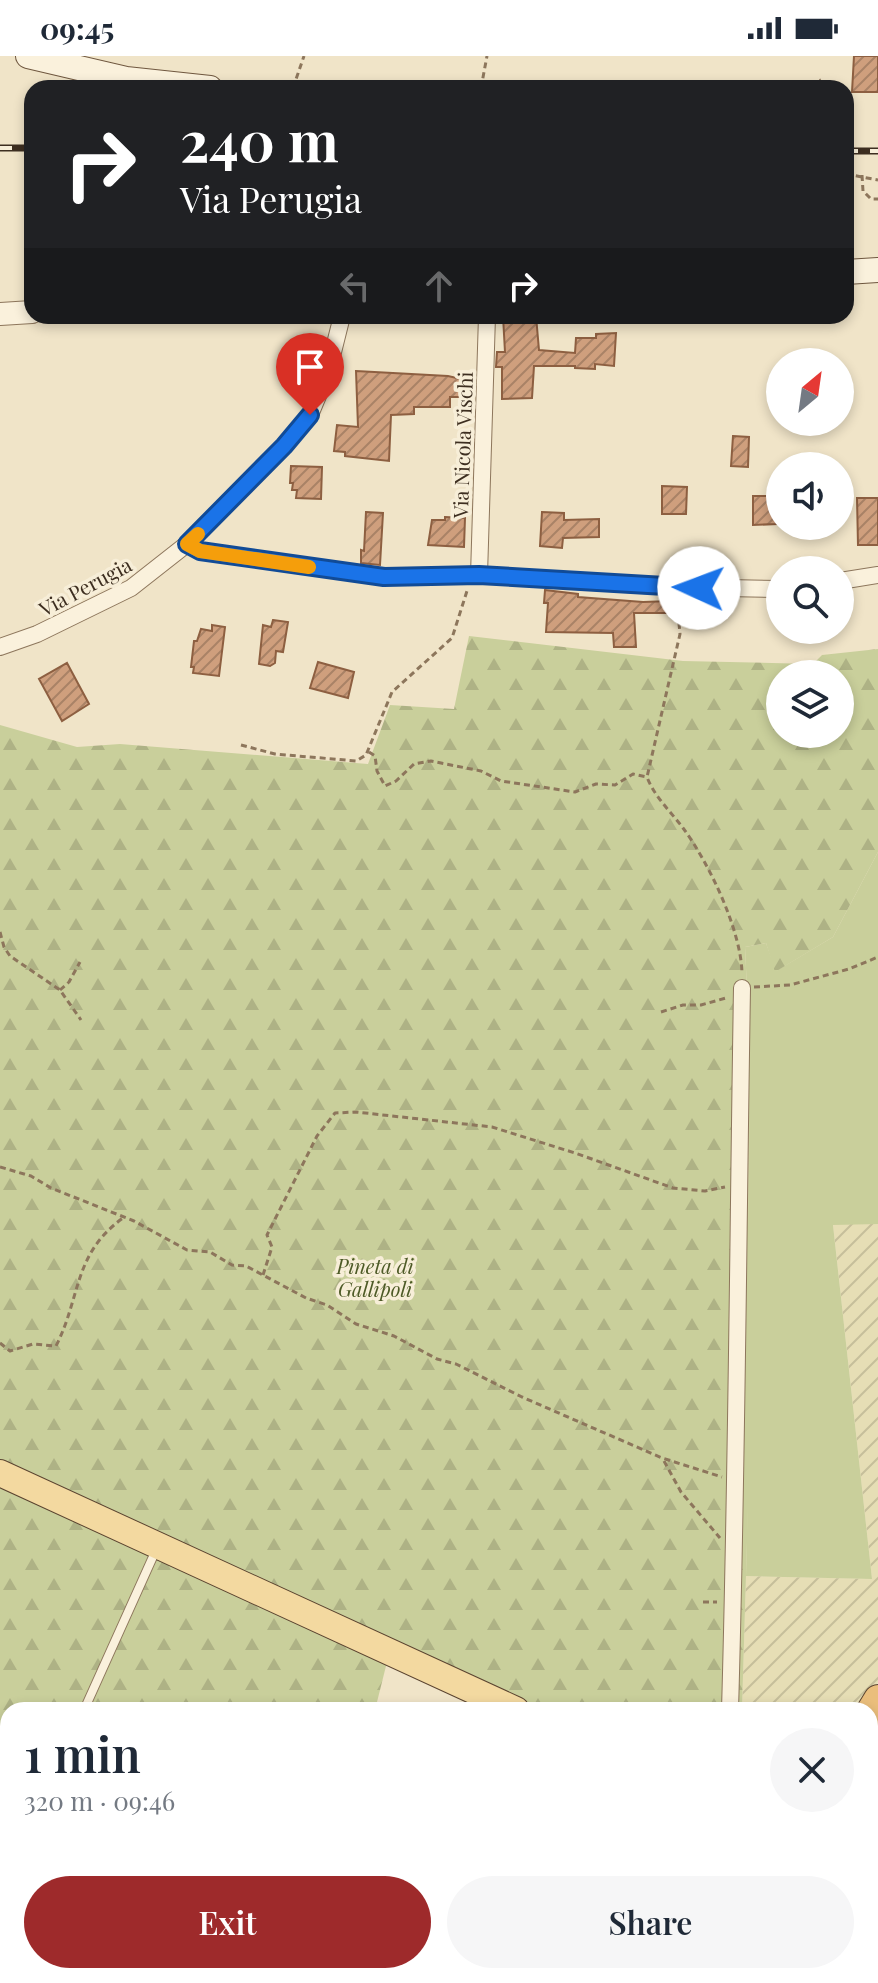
<!DOCTYPE html>
<html lang="en">
<head>
<meta charset="utf-8">
<style>
  body { margin:0; font-family:"Playfair Display",serif; background:#f6f6f7; color:#1f2937; height:100vh; display:flex; flex-direction:column; font-size:30px; white-space:nowrap }
  * { box-sizing:border-box; margin:0 }
  p { font-size:26px; color:#747a83 }
  .icon { flex:none; width:44px; height:44px; fill:none; stroke:currentColor; stroke-width:2; stroke-linecap:round; stroke-linejoin:round }
  .map { position:relative; flex:1; overflow:hidden }
  .side { position:absolute; left:0px; top:1646px; width:878px; height:282px; display:flex; flex-direction:column; background:#fff; border-radius:24px 24px 0 0; box-shadow:0 4px 12px #0003 }
  .side>* { flex:none }
  .banner { position:absolute; left:24px; top:24px; width:830px; height:244px; border-radius:24px; box-shadow:0 4px 12px #0003; background:#202124; color:#fff; overflow:hidden }
  .needle { width:52px; rotate:29deg }
  .tools { position:absolute; left:766px; top:292px; display:grid; gap:16px }
  .tools a { display:grid; place-items:center; width:88px; height:88px; border-radius:50%; background:#fff; box-shadow:0 4px 12px #0003; font-size:40px }
  .pin { position:absolute; display:grid; place-items:center; width:68px; height:68px; color:#fff; margin:-82px -34px; border-radius:50% 50% 50% 0; rotate:-45deg; box-shadow:0 0 8px #0007 }
  .pin .icon { rotate:45deg }
  .me { position:absolute; width:88px; margin:-44px; rotate:272deg; stroke-linejoin:round; filter:drop-shadow(0 0 6px #0008) }
  .turn { display:flex; align-items:center; gap:28px; height:168px; padding:0 24px; font-size:36px }
  .turn .icon { width:104px; height:104px; stroke-width:2.5 }
  .turn b { display:block; font-size:56px; line-height:68px }
  .lanes { display:flex; align-items:center; height:76px; padding:0 24px; background:#0003; justify-content:center; gap:40px; direction:ltr }
  .lanes .off { opacity:.35 }
  .round { display:grid; place-items:center; flex:none; width:84px; height:84px; border-radius:42px; background:#f6f6f7 }
  .head { display:flex; align-items:center; justify-content:space-between; height:136px; padding:0 24px }
  h1 { font-size:48px; font-weight:600; line-height:60px }
  .action { display:flex; gap:16px; margin-top:auto; padding:16px 24px }
  .action a { flex:1; height:92px; border-radius:48px; background:#9e2a2b; color:#fff; font-size:32px; font-weight:600; line-height:92px; text-align:center }
  .action a+a { background:#f6f6f7; color:#1f2937 }
  .status { display:flex; justify-content:space-between; align-items:center; height:56px; padding:0 40px; background:#fff; direction:ltr }
  .status svg { height:22px; fill:currentColor }
  .map>svg:first-child { display:block }
  .farmland { fill:url(#farmland-furrows) }
  .green { fill:#c9cf9b }
  .forest { fill:url(#forest-firs); fill-rule:evenodd }
  .building { fill:url(#building-hatch); stroke:#8d5f41; stroke-width:2 }
  .lines { fill:none; stroke-linecap:round; stroke-linejoin:round }
  .service-casing { stroke:#8d765c; stroke-width:10 }
  .minor-casing { stroke:#8d765c; stroke-width:18 }
  .tertiary-casing { stroke:#8d765c; stroke-width:24 }
  .secondary-casing { stroke:#6f573f; stroke-width:26 }
  .primary-casing { stroke:#5b4430; stroke-width:28 }
  .trunk-casing { stroke:#5b4430; stroke-width:30 }
  .path { stroke:#8d765c; stroke-width:3; stroke-dasharray:6 4; stroke-linecap:butt }
  .service { stroke:#faf1dc; stroke-width:8 }
  .minor { stroke:#faf1dc; stroke-width:16 }
  .tertiary { stroke:#faf1dc; stroke-width:22 }
  .secondary { stroke:#faf1dc; stroke-width:24 }
  .primary { stroke:#f3d9a0; stroke-width:26 }
  .trunk { stroke:#eabe7c; stroke-width:28 }
  .rail-casing { stroke:#3d2e20; stroke-width:7 }
  .rail { stroke:#f7eed8; stroke-width:4; stroke-dasharray:12; stroke-linecap:butt }
  .route-casing { stroke:#114b97; stroke-width:20 }
  .route { stroke:#1a73e8; stroke-width:14 }
  .slow { stroke:#f59e0b; stroke-width:14 }
  .labels { text-anchor:middle; dominant-baseline:central; stroke-width:7; stroke-linejoin:round; paint-order:stroke }
  .street-label { font-size:20px; fill:#3d2e20; stroke:#f7eed8 }
  .park-label { font-size:20px; font-style:italic; fill:#4d5a26; stroke:#f7eed8 }
</style>
</head>
<body>
<div class="status"><b>09:45</b><svg viewBox="0 0 49 12"><path d="M0 12V9h3v3zM5 12V6h3v6zM10 12V3h3v9zM15 12V0h3v12zM26 1h20v11H26zM47 4h2v5h-2z"/></svg></div>
<div class="map">
<svg width="878" height="1927" viewBox="0 0 878 1927">
  <defs>
    <pattern id="farmland-furrows" width="10" height="10" patternUnits="userSpaceOnUse" patternTransform="scale(2)"><rect width="10" height="10" fill="#e6deb5"/><path d="M-1 1l2-2M0 10L10 0M9 11l2-2" fill="none" stroke="#c6bf9b"/></pattern>
    <pattern id="forest-firs" width="22" height="20" patternUnits="userSpaceOnUse" patternTransform="scale(2)"><rect width="22" height="20" fill="#c9cf9b"/><path d="M5 1l3.5 6h-7zM16 11l3.5 6h-7z" fill="#aeb285"/></pattern>
    <pattern id="building-hatch" width="6" height="6" patternUnits="userSpaceOnUse" patternTransform="scale(2)"><rect width="6" height="6" fill="#cf9f7d"/><path d="M-1 1l2-2M0 6l6-6M5 7l2-2" fill="none" stroke="#a98266"/></pattern>
  </defs>
  <rect width="100%" height="100%" fill="#f0e4c8"/>
  <!-- farmland -->
  <path class="farmland" d="M833,1168H878V1626L862,1654H742L746,1520L872,1523Z"/>
  <!-- green -->
  <path class="green" d="M878,796V1168L833,1169L872,1523L746,1520C749,1400 749,1280 749,1160C749,1070 750,980 745,891L766,887L776,915L833,881Z"/>
  <!-- forest -->
  <path class="forest" d="M469,580L683,605L813,608L822,599L878,593V796L833,881L775,916L766,887L745,891L748,953L750,1386L742,1654H545L433,1603L386,1610L375,1654H8V1920H269L265,1927H0V669L77,691L120,688L368,708L390,649L454,653ZM780,618H840V678H780Z"/>
  <!-- building -->
  <path class="building" d="M854,0H878V36H852Z
    M503,260H536L539,294L575,297L576,282H596V278L616,277L614,310L595,308V313L575,312V310H534L532,342L502,343V311H496L497,296H505Z
    M356,315L448,320L461,323L460,341H450V351H414V358L391,359L389,405L345,400V396L334,395L337,369L358,371Z
    M733,380L749,381L748,411L731,410Z
    M291,410L322,411L321,443L296,442L297,434H292L293,427H290Z
    M662,430L687,431L686,458H662Z
    M753,440H777V468L753,469Z
    M857,442H878V489H858Z
    M366,456L383,457L380,509L361,507V494L364,495Z
    M542,456L564,457V464L599,463V481L563,482L562,492L540,490Z
    M445,461L465,462L464,491L428,489L432,464H445Z
    M545,534L578,538V541L643,546L671,545L672,557H634L636,591H614L613,577L546,576L548,547H544Z
    M273,564L288,566L283,596L276,595L275,607L270,610L259,608L263,569L271,571Z
    M212,569L225,571L219,620L193,617L194,611H191L194,585H197L201,573L212,575Z
    M318,606L354,616L348,642L310,632Z
    M67,607L89,648L62,665L39,623Z"/>
  <g class="lines">
    <!-- service casing -->
    <g class="service-casing">
      <path id="service" d="M84,1654L156,1494
        M780,1920L789,1927
        M109,1927L110,1920"/>
    </g>
    <!-- minor casing -->
    <g class="minor-casing">
      <path id="minor" d="M187,488L200,495L384,521L479,519L675,531L780,533
        M479,519L487,260
        M840,525L878,519
        M0,591L37,578L131,532L187,488L284,390L310,359L328,316L342,260
        M730,1654C737,1414 738,1173 742,932"/>
    </g>
    <!-- tertiary casing -->
    <g class="tertiary-casing">
      <path id="tertiary" d="M0,258L32,256"/>
    </g>
    <!-- secondary casing -->
    <g class="secondary-casing">
      <path id="secondary" d="M28,0L126,23L210,32
        M846,216L878,214"/>
    </g>
    <!-- primary casing -->
    <g class="primary-casing">
      <path id="primary" d="M0,1417L516,1654
        M870,1819L878,1823"/>
    </g>
    <!-- trunk casing -->
    <g class="trunk-casing">
      <path id="trunk" d="M870,1656L878,1643
        M877,1680L875,1712L878,1742"/>
    </g>
    <!-- path -->
    <path class="path" d="M293,32L304,0
      M481,32L487,0
      M801,32L821,24
      M846,118L878,124
      M862,119L863,135L871,143H878
      M677,547L680,578L647,721C654,740 671,756 683,772C709,807 741,874 742,917
      M241,689L275,698L356,705L366,699L392,636L452,582L467,535
      M369,696L375,700L377,715L385,730L396,725L414,708L431,705L481,715L501,725L575,736L596,728L615,729L633,718L647,721
      M0,876L4,891L10,900L60,934L81,964
      M754,931L790,929L849,913L878,901
      M60,934L69,926L80,906
      M661,956L683,949H701L726,942
      M0,1111L31,1120L51,1132L134,1165L187,1194L210,1196L232,1209L246,1210L306,1242L327,1249L356,1268L394,1280L437,1303L456,1308L522,1341L662,1402L722,1421
      M263,1219L272,1191L267,1179L317,1080L335,1057L356,1056L492,1071L575,1097L673,1132L705,1135L725,1131
      M0,1287L10,1295L33,1288L56,1290C81,1241 73,1198 123,1162
      M664,1405L681,1436L720,1482
      M703,1546H717"/>
    <!-- service -->
    <use href="#service" class="service"/>
    <!-- minor -->
    <use href="#minor" class="minor"/>
    <!-- tertiary -->
    <use href="#tertiary" class="tertiary"/>
    <!-- secondary -->
    <use href="#secondary" class="secondary"/>
    <!-- primary -->
    <use href="#primary" class="primary"/>
    <!-- trunk -->
    <use href="#trunk" class="trunk"/>
    <!-- rail casing -->
    <g class="rail-casing">
      <path id="rail" d="M0,92H32
        M846,95H878"/>
    </g>
    <!-- rail -->
    <use href="#rail" class="rail"/>
  </g>
  <g class="lines">
    <!-- route casing -->
    <g class="route-casing">
      <path id="route" d="M310,359L284,390L187,488L200,495L384,521L479,519L699,532"/>
    </g>
    <!-- route -->
    <use href="#route" class="route"/>
    <!-- slow -->
    <path class="slow" d="M198,478L187,488L200,495L309,511"/>
  </g>
  <g class="labels">
    <!-- street labels -->
    <g class="street-label">
      <text transform="translate(462 389) rotate(-88)">Via Nicola Vischi</text>
      <text transform="translate(85 530) rotate(-28)">Via Perugia</text>
    </g>
    <!-- park labels -->
    <g class="park-label">
      <text x="375" y="1209">Pineta di<tspan x="375" dy="23">Gallipoli</tspan></text>
    </g>
  </g>
</svg>
<div class="tools">
<a><svg class="needle" viewBox="-14 -14 28 28"><path d="M0-13l5 13h-10z" fill="#e53935"/><path d="M0 13l5-13h-10z" fill="#747a83"/></svg></a>
<a><svg class="icon" aria-label="sound" viewBox="0 0 24 24"><path d="M4 9h4l5-4v14l-5-4H4zM17 9q2 3 0 6"/></svg></a>
<a><svg class="icon" aria-label="search" viewBox="0 0 24 24"><circle cx="10" cy="10" r="6"/><path d="M15 15l6 6"/></svg></a>
<a><svg class="icon" aria-label="layers" viewBox="0 0 24 24"><path d="M12 4l9 5-9 5-9-5zM3 14l9 5 9-5"/></svg></a>
</div>
<div class="pin" style="left:310px;top:359px;background:#d93025"><svg class="icon" aria-label="arrive" viewBox="0 0 24 24"><path d="M6 21V4h12l-3 4 3 4H6"/></svg></div>
<svg class="me" style="left:699px;top:532px" viewBox="-20 -20 40 40"><circle r="19" fill="#fff"/><path d="M0-13L10 11 0 6-10 11z" fill="#1a73e8"/></svg>
<div class="banner">
<div class="turn"><svg class="icon" aria-label="right" viewBox="0 0 24 24"><path d="M7 20v-9h11M14 6l5 5-5 5"/></svg><div><b>240 m</b>Via Perugia</div></div>
<div class="lanes"><svg class="icon off" aria-label="left" viewBox="0 0 24 24"><path d="M17 20v-9H6M10 6l-5 5 5 5"/></svg><svg class="icon off" aria-label="ahead" viewBox="0 0 24 24"><path d="M12 20V5M6 11l6-6 6 6"/></svg><svg class="icon" aria-label="right" viewBox="0 0 24 24"><path d="M7 20v-9h11M14 6l5 5-5 5"/></svg></div>
</div>
<section class="side">
<div class="head"><div><h1>1 min</h1><p>320 m · 09:46</p></div><a class="round"><svg class="icon" aria-label="close" viewBox="0 0 24 24"><path d="M6 6l12 12M18 6L6 18"/></svg></a></div>
<div class="action"><a>Exit</a><a>Share</a></div>
</section>
</div>
</body>
</html>
